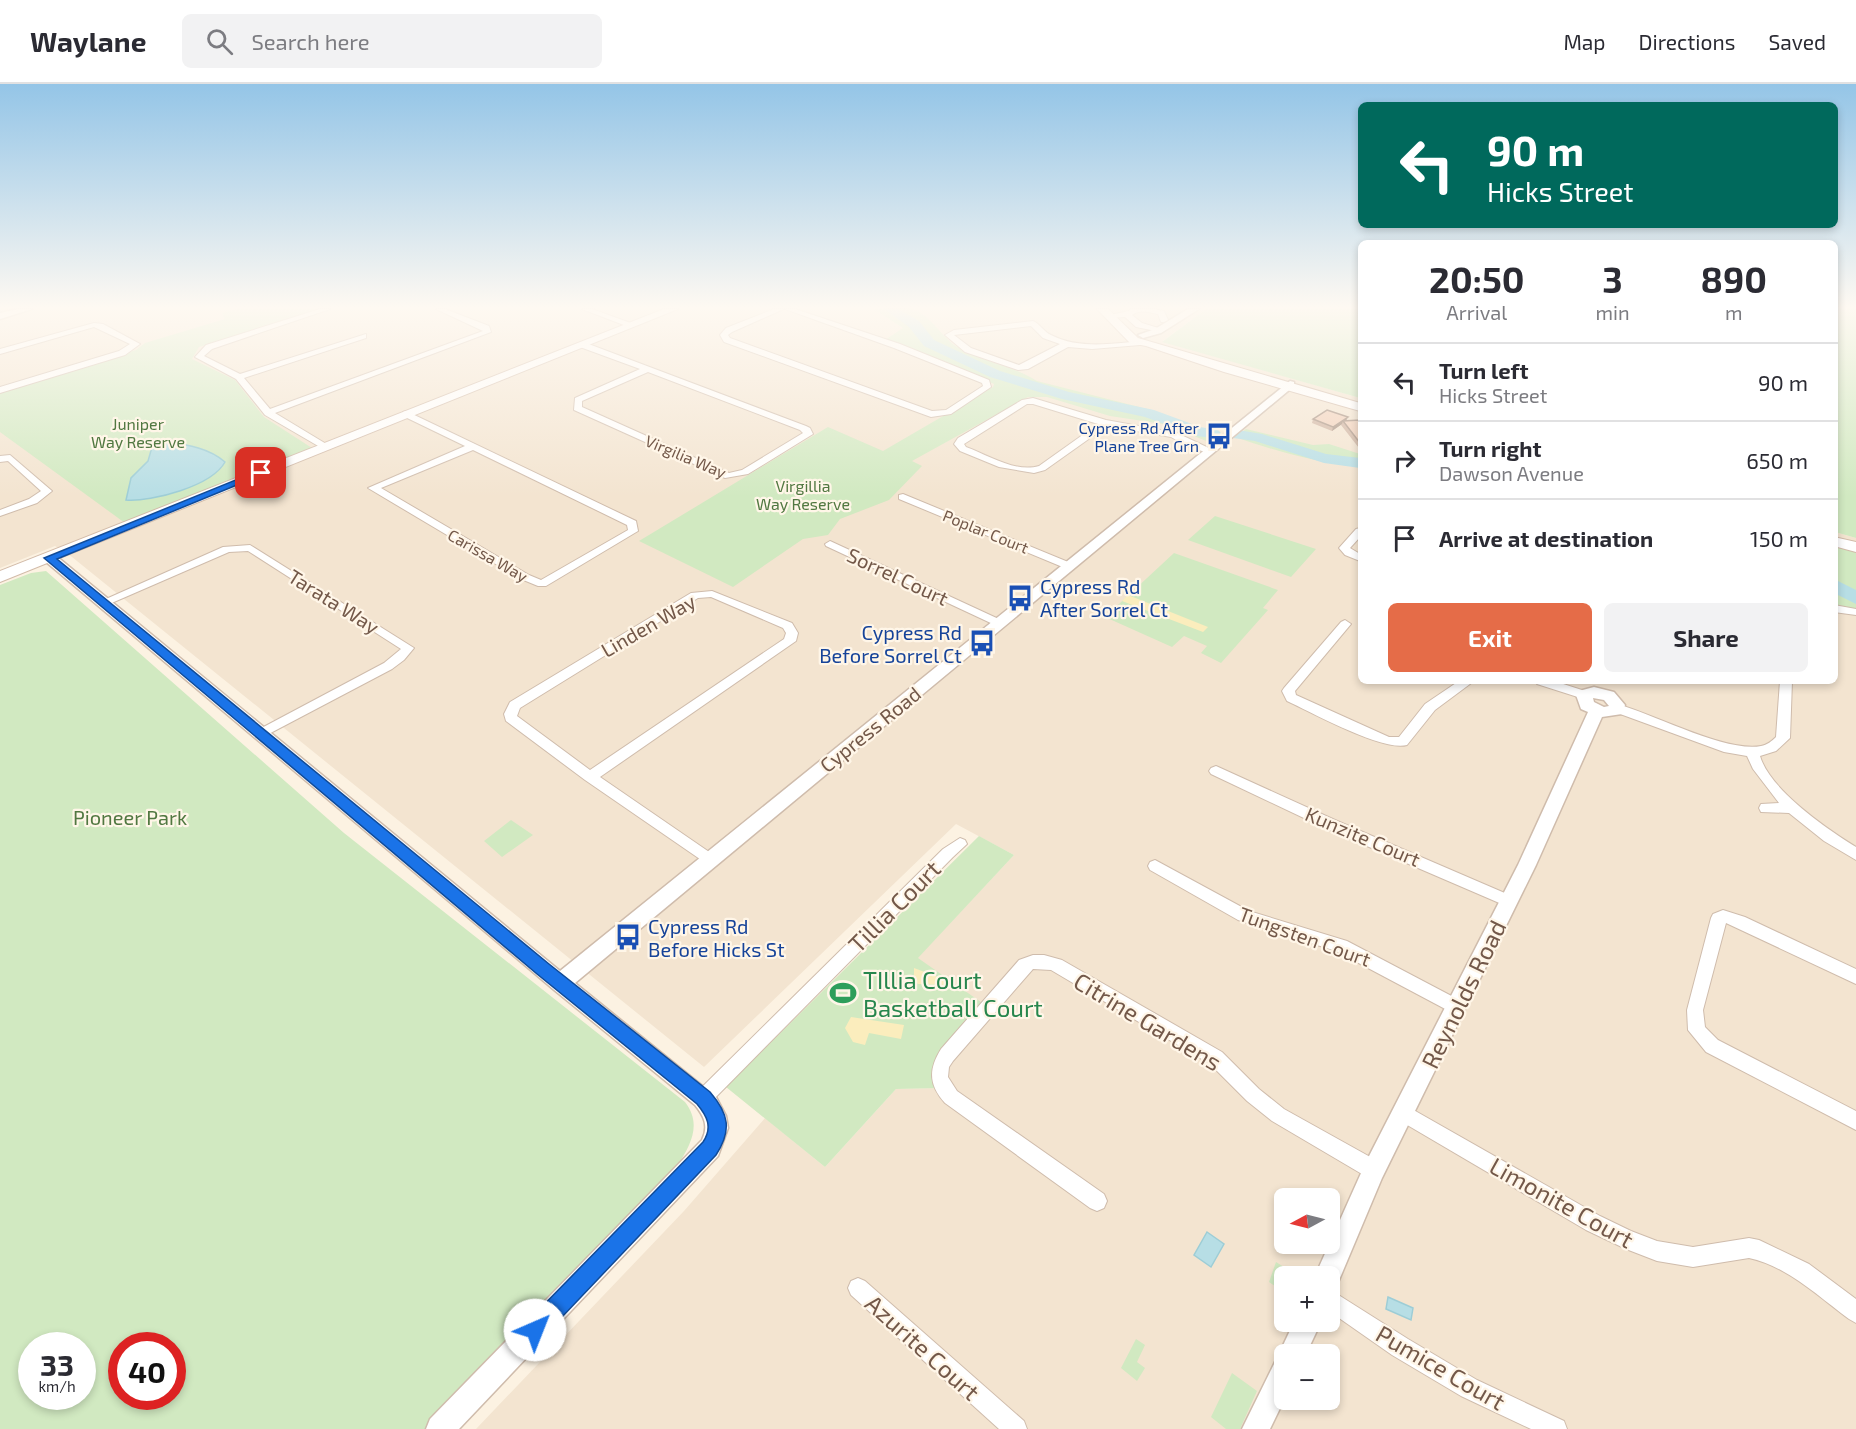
<!DOCTYPE html>
<html lang="en">
<head>
<meta charset="utf-8">
<style>
  body { margin:0; font-family:"Exo 2",sans-serif; background:#f2f2f3; color:#2b2b33; height:100vh; display:flex; flex-direction:column; font-size:22px; white-space:nowrap }
  * { box-sizing:border-box; margin:0 }
  p { font-size:20px; color:#7c7c81 }
  .icon { flex:none; width:33px; height:33px; fill:none; stroke:currentColor; stroke-width:2; stroke-linecap:round; stroke-linejoin:round }
  .map { position:relative; flex:1; overflow:hidden }
  .sheet { position:absolute; left:1358px; top:156px; width:480px; height:444px; display:flex; flex-direction:column; background:#fff; border-radius:9px; box-shadow:0 3px 9px #0003 }
  .sheet>* { flex:none }
  .top-card { position:absolute; left:1358px; top:18px; width:480px; height:126px; border-radius:9px; box-shadow:0 3px 9px #0003; background:#00695c; color:#fff; overflow:hidden }
  .needle { width:39px; rotate:263deg }
  .tools { position:absolute; left:1274px; top:1104px; display:grid; gap:12px }
  .tools a { display:grid; place-items:center; width:66px; height:66px; border-radius:9px; background:#fff; box-shadow:0 3px 9px #0003; font-size:30px }
  .speed { position:absolute; left:18px; top:1248px; display:flex; gap:12px; font-size:30px; font-weight:700; text-align:center }
  .speed>* { display:grid; place-content:center; width:78px; height:78px; border-radius:50%; background:#fff; box-shadow:0 3px 9px #0003; line-height:1 }
  .speed small { font-size:15px; font-weight:400 }
  .speed .limit { border:9px solid #d22; background:#fff; color:#111 }
  .pin { position:absolute; display:grid; place-items:center; width:51px; height:51px; color:#fff; margin:-26px; border-radius:12px; box-shadow:0 3px 9px #0006 }
  .me { position:absolute; width:66px; margin:-33px; rotate:44deg; stroke-linejoin:round; filter:drop-shadow(0 0 4px #0008) }
  .turn { display:flex; align-items:center; gap:21px; height:126px; padding:0 30px; font-size:27px }
  .turn .icon { width:78px; height:78px; stroke-width:2.5 }
  .turn b { display:block; font-size:42px; line-height:51px }
  .eta { display:flex; justify-content:space-evenly; align-items:center; height:102px; text-align:center }
  .eta b { font-size:36px; font-weight:700; line-height:42px }
  .cta { display:flex; gap:12px; margin-top:auto; padding:12px 30px }
  .cta a { flex:1; height:69px; border-radius:9px; background:#e56c48; color:#fff; font-size:24px; font-weight:700; line-height:69px; text-align:center }
  .cta a+a { background:#f2f2f3; color:#2b2b33 }
  ul { padding:0; list-style:none }
  li { display:flex; align-items:center; gap:18px; height:78px; padding:0 30px; border-top:2px solid #e1e1e2 }
  li div { flex:1 }
  li b { display:block; font-size:22px }
  li em { font-style:normal }
  header { display:flex; align-items:center; gap:36px; box-sizing:border-box; height:84px; padding:0 30px; background:#fff; border-bottom:2px solid #e1e1e2 }
  header strong { font-size:28px }
  nav { display:flex; gap:33px; margin-inline-start:auto; font-size:21px }
  .search { width:420px; height:54px; background:#f2f2f3; display:flex; align-items:center; gap:15px; box-sizing:border-box; padding:0 21px; border-radius:9px; color:#7c7c81; font-size:22px }
  .map>svg:first-child { display:block }
  .residential { fill:#f3e4d0; fill-rule:evenodd }
  .green { fill:#d1e9c1; fill-rule:evenodd }
  .sand { fill:#fbedbd }
  .water { fill:#b7dee5; stroke:#9dcdd6; stroke-width:1.5 }
  .lines { fill:none; stroke-linecap:round; stroke-linejoin:round }
  .river { fill:#b7dee5; fill-rule:evenodd }
  .minor-casing { stroke:#cfbcac; stroke-width:2 }
  .tertiary-casing { stroke:#cfbcac; stroke-width:3 }
  .secondary-casing { stroke:#d2bba9; stroke-width:2 }
  .minor { fill:#fff; fill-rule:evenodd }
  .tertiary { fill:#fff; fill-rule:evenodd }
  .secondary { fill:#fff; fill-rule:evenodd }
  .wall { fill:#cfb3a0 }
  .shaded-wall { fill:#a99282 }
  .building { fill:#f1d0ba; stroke:#a99282; stroke-width:1.5 }
  .route { fill:#1a73e8; stroke:#114b97; stroke-width:1.5 }
  .labels { text-anchor:middle; dominant-baseline:central; stroke-width:4.5; stroke-linejoin:round; paint-order:stroke }
  .far-park-label { font-size:16px; fill:#517841; stroke:#fff6e8 }
  .far-transit-label { font-size:16px; fill:#164399; stroke:#fff6e8; text-anchor:end }
  .far-street-label { font-size:16px; fill:#735849; stroke:#fff6e8 }
  .street-label { font-size:20px; fill:#735849; stroke:#fff6e8 }
  .transit-label { font-size:20px; fill:#164399; stroke:#fff6e8; text-anchor:start }
  .park-label { font-size:20px; fill:#517841; stroke:#fff6e8 }
  .near-street-label { font-size:24px; fill:#735849; stroke:#fff6e8 }
  .near-leisure-label { font-size:24px; fill:#27864d; stroke:#fff6e8; text-anchor:start }
</style>
</head>
<body>
<header>
<strong>Waylane</strong>
<div class="search"><svg class="icon" aria-label="search" viewBox="0 0 24 24"><circle cx="10" cy="10" r="6"/><path d="M15 15l6 6"/></svg>Search here</div>
<nav><a>Map</a><a>Directions</a><a>Saved</a></nav>
</header>
<div class="map">
<svg width="1856" height="1345" viewBox="0 0 1856 1345">
  <rect width="100%" height="100%" fill="#fcf2e2"/>
  <!-- residential -->
  <path class="residential" d="M0,225H1206L1163,257L1360,314V597H1834L1835,448L1856,454V1345H476L684,1127L765,1034L825,1083L896,1005L942,1004L917,874L1014,771L956,740L704,983L72,473L55,462L0,484ZM1284,1114H1329V1160H1284ZM1284,1192H1329V1238H1284ZM1284,1270H1329V1316H1284Z"/>
  <!-- green -->
  <path class="green" d="M237,225H319L199,263L192,275L235,296L264,333L312,364L125,439L0,348V309L136,266L145,259L225,235L222,229Z
    M874,225C886,225 902,222 912,225C931,230 942,255 959,264C984,278 1013,282 1037,297L1155,327L1215,354L1209,358L1163,340L1110,332L1047,313H1028L912,377L922,382L889,416L840,435L828,451L803,455L733,503L639,457L828,343L883,367L993,303L994,300L885,256L903,244Z
    M1206,225H1360V314L1162,258Z
    M1834,225H1856V454L1835,448Z
    M1246,345L1313,361L1329,360L1360,370V383C1317,379 1276,367 1235,353Z
    M1215,432L1316,465L1291,493L1188,456Z
    M1834,457L1856,463V528L1835,521Z
    M1174,469L1278,506L1263,524L1268,526L1221,579L1201,569L1207,562L1184,552L1172,563L1105,533Z
    M46,487L344,749L685,1018C702,1040 691,1060 678,1081L428,1345H0V501L31,489ZM32,1262H82V1312H32ZM122,1262H172V1312H122Z
    M511,736L533,751L502,773L484,757Z
    M979,752L1014,771L918,874L988,923L947,971L943,1004L896,1005L825,1083L726,1003Z
    M1276,1178L1298,1192H1284V1222L1276,1217L1279,1213L1278,1204L1269,1198Z
    M1136,1255L1145,1261L1137,1278L1145,1284L1137,1297L1121,1284Z
    M1232,1289L1257,1307L1240,1345H1226L1211,1333Z"/>
  <!-- sand -->
  <path class="sand" d="M1128,511L1208,543L1203,548L1122,517Z
    M914,884L946,896L949,901L918,900L914,897Z
    M851,933L904,941L901,955L869,949L865,961L853,958L845,944Z"/>
  <!-- water -->
  <path class="water" d="M168,358C188,361 209,364 225,378C212,402 152,418 126,416L131,394L148,377L152,363Z
    M1207,1148L1224,1160L1211,1183L1194,1171Z
    M1388,1213L1413,1224L1411,1236L1386,1225Z"/>
  <g class="lines">
    <!-- river -->
    <path class="river" d="M884,225H898L919,237L934,256L1000,287L1069,308L1154,326L1200,343L1218,346L1221,349L1213,354L1197,352L1145,333L1062,315L990,293L924,262L909,243Z
      M1238,346L1262,350L1326,370L1360,374V384L1324,379L1255,357L1233,354L1230,351Z
      M1834,495L1856,506V520L1834,509Z"/>
    <!-- minor casing -->
    <g class="minor-casing">
      <path id="minor" d="M320,225H330L212,265L204,272L240,290L366,250V254L244,294L270,325L483,247L436,225H445L489,242L491,248L275,329L328,361V365L325,366L265,331L236,295L195,273L206,261Z
        M582,225H592L636,241L629,243Z
        M774,225H784L732,248L728,251L730,254L932,327L946,326L983,302L982,299L894,264L785,225H795L900,260L989,296L991,303L951,330L931,333L724,258L720,251L726,244Z
        M1130,225H1153L1164,227L1168,236L1164,238H1161L1158,230C1148,228 1140,225 1132,231L1142,239L1165,246L1161,248L1136,243L1125,233L1109,234L1105,232L1129,227Z
        M1033,237C1040,240 1044,248 1051,251C1078,265 1111,260 1140,257L1144,259L1140,261L1092,265L1068,263L1028,285L1018,286L965,268L945,251L954,246ZM1031,242L1043,254L1060,260L1019,281L971,264L954,251Z
        M94,239L103,240L140,260L125,271L0,309V303L119,267L130,260L94,243L0,270V265Z
        M580,259H586L806,342L810,344L813,350L748,390L725,394L574,326L575,314L640,285L580,263ZM648,288L800,346L803,349L742,386L729,389L582,323V317Z
        M1033,314L1106,336L1177,349L1213,366L1208,369L1187,362L1171,353L1107,342L1045,386L1034,389L999,383L960,367L954,360L958,354L1022,316ZM1027,320H1033L1098,340L1039,382C1015,389 988,371 966,363L964,360Z
        M406,327L636,437L638,447L546,502H538L521,495L368,404L465,362L403,332V328ZM473,366L627,441L628,446L541,496L529,491L381,404Z
        M10,371L52,407L37,419L0,432V426L29,415L41,407L8,377L0,378V372Z
        M903,410L1073,480L1074,482L1069,485L1065,484L899,415V411Z
        M1360,444V453L1350,464L1360,470V477L1345,471L1339,464L1356,445Z
        M830,457L1003,537L1005,539L999,543L995,541L826,462L825,460Z
        M250,461L414,564L404,576L392,585L261,654L256,653L254,650L256,647L384,579L401,565L248,467L229,468L107,521H99L97,519L223,463Z
        M712,507L792,539L798,549L796,557L600,693L715,772L717,776L715,780L710,782L585,696L506,637L504,630L510,618L691,509ZM711,513L783,544L786,549L784,555L590,686L517,632L520,624L698,514Z
        M1834,521L1856,525V531L1834,528Z
        M1345,536L1351,540L1295,607L1296,611L1389,653H1399L1425,620L1459,597H1474L1435,626L1407,661C1383,668 1311,628 1287,617L1282,607L1284,604L1341,538Z
        M1535,597H1554L1588,608L1590,611L1584,615L1537,600Z
        M1780,597H1792L1790,654L1776,667L1760,672C1770,706 1827,745 1856,763V776L1824,757L1789,729L1761,728L1759,724L1761,720L1779,719L1753,685L1747,672L1724,668L1612,627L1611,624L1617,620C1653,630 1727,669 1761,662C1767,661 1772,657 1776,653Z
        M1216,682L1335,736L1514,813L1517,817L1514,821L1509,823L1504,821L1325,744L1211,690L1209,687L1211,684Z
        M960,754L965,756L967,760L953,773L709,1020L703,1022L697,1020L694,1014L697,1008L943,765Z
        M1155,776L1249,827L1347,857L1461,917L1463,922L1461,927L1455,929L1449,927L1336,867L1238,836L1150,786L1148,782L1150,778Z
        M1723,826L1745,833L1856,885V900L1726,839L1703,926L1705,943L1718,956L1856,1027V1046L1706,968L1688,946L1687,926L1711,834L1713,830Z
        M1033,871H1044L1062,876L1222,968L1259,1005L1284,1025L1381,1079L1384,1086L1381,1093L1374,1095L1367,1093L1272,1037L1247,1017L1210,980L1051,886L1033,885L953,977L949,983L948,993L957,1007L1104,1110L1107,1117L1104,1124L1097,1127L1090,1124L945,1019C929,1001 928,986 941,965L1019,876Z
        M1403,1020L1600,1132L1631,1147L1657,1157L1693,1163L1749,1154L1759,1156L1809,1180L1856,1215V1239L1849,1235C1819,1213 1787,1182 1749,1174L1693,1183L1657,1177L1626,1165L1586,1146L1397,1035L1394,1029L1397,1023Z
        M858,1194L865,1197L1024,1337L1027,1345H999L851,1211L848,1204L851,1197Z
        M1329,1205L1408,1255L1477,1296L1564,1337L1567,1345H1531L1461,1312L1392,1271L1329,1227Z"/>
    </g>
    <!-- tertiary casing -->
    <g class="tertiary-casing">
      <path id="tertiary" d="M18,225H32L0,235V229Z
        M1188,225H1199L1161,249L1143,254L1138,251L1155,245Z
        M1290,297L1294,298V302L575,899L716,1013L726,1032L728,1044L718,1072L459,1345H426L430,1335L702,1056C709,1042 704,1032 695,1021L553,905L45,477L43,474L45,471H55L560,887Z
        M1594,603L1614,608L1625,621L1622,630L1602,633L1536,781L1382,1094L1337,1201L1329,1204V1192H1316L1319,1183L1366,1078L1518,781L1588,628L1581,625L1576,611L1579,607ZM1593,614L1604,616L1609,622L1604,623L1594,618Z
        M1294,1238H1321L1306,1270H1284V1316L1270,1345H1242L1275,1278L1281,1275L1279,1270Z"/>
    </g>
    <!-- secondary casing -->
    <g class="secondary-casing">
      <path id="secondary" d="M664,225H678L0,498V487Z
        M1097,225H1108L1138,254L1360,319V327L1224,288L1146,262L1130,259Z
        M1834,453L1856,458V468L1834,462Z"/>
    </g>
    <!-- minor -->
    <use href="#minor" class="minor"/>
    <!-- tertiary -->
    <use href="#tertiary" class="tertiary"/>
    <!-- secondary -->
    <use href="#secondary" class="secondary"/>
  </g>
  <!-- wall -->
  <path class="wall" d="M1313,335L1346,337L1360,336V364H1359L1341,341L1342,340L1332,347L1312,339Z"/>
  <!-- shaded-wall -->
  <path class="shaded-wall" d="M1348,333L1346,337H1343L1342,340L1332,347L1333,343Z"/>
  <!-- building -->
  <path class="building" d="M1327,326L1348,333L1333,343L1313,335Z
    M1360,336V359L1343,337Z"/>
  <!-- sky -->
  <linearGradient id="sky" x2="0" y2="1"><stop stop-color="#94c5e7"/><stop offset="0.54" stop-color="#fef9f2"/><stop offset="1" stop-color="#fef9f2" stop-opacity="0"/></linearGradient>
  <rect width="1856" height="413" fill="url(#sky)"/>
  <!-- route -->
  <path class="route" d="M258,387L266,389L57,475L549,880L710,1008C729,1030 732,1046 716,1071L543,1253L535,1257L527,1253L524,1246L527,1238L703,1058C713,1043 707,1032 697,1020L537,890L44,474Z"/>
  <!-- icons -->
  <defs>
    <g id="bus-bare" transform="scale(2.07)"><path d="M-5-6H5V4H4V6H2V4H-2V6H-4V4H-5ZM-3.5-4V0h7V-4ZM-3.5 1.2v1.5H-2V1.2ZM2 1.2v1.5H3.5V1.2Z" fill="#1a4fb4" stroke="#fff6e8" stroke-width="2.5" paint-order="stroke"/></g>
    <g id="stadium-bare" transform="scale(2.07)"><path d="M0-5a6.5 5 0 1 0 0 10a6.5 5 0 1 0 0-10ZM-3.5-1.8h7v3.6h-7Z" fill="#2e9e5b" stroke="#fff6e8" stroke-width="2.5" paint-order="stroke"/></g>
  </defs>
  <g fill-rule="evenodd">
    <use href="#bus-bare" x="1219" y="352"/>
    <use href="#bus-bare" x="1020" y="514"/>
    <use href="#bus-bare" x="982" y="559"/>
    <use href="#bus-bare" x="628" y="853"/>
    <use href="#stadium-bare" x="843" y="909"/>
  </g>
  <g class="labels">
    <!-- far-park labels -->
    <g class="far-park-label">
      <text x="138" y="339">Juniper<tspan x="138" dy="18">Way Reserve</tspan></text>
      <text x="803" y="401">Virgillia<tspan x="803" dy="18">Way Reserve</tspan></text>
    </g>
    <!-- far-transit labels -->
    <g class="far-transit-label">
      <text x="1199" y="343">Cypress Rd After<tspan x="1199" dy="18">Plane Tree Grn</tspan></text>
    </g>
    <!-- far-street labels -->
    <g class="far-street-label">
      <text transform="translate(686 372) rotate(23)">Virgilia Way</text>
      <text transform="translate(986 447) rotate(22)">Poplar Court</text>
      <text transform="translate(488 471) rotate(30)">Carissa Way</text>
    </g>
    <!-- street labels -->
    <g class="street-label">
      <text transform="translate(898 492) rotate(25)">Sorrel Court</text>
      <text transform="translate(334 517) rotate(32)">Tarata Way</text>
      <text transform="translate(648 541) rotate(-30)">Linden Way</text>
      <text transform="translate(870 645) rotate(-39)">Cypress Road</text>
      <text transform="translate(1363 752) rotate(23)">Kunzite Court</text>
      <text transform="translate(1305 852) rotate(20)">Tungsten Court</text>
    </g>
    <!-- transit labels -->
    <g class="transit-label">
      <text x="1040" y="502">Cypress Rd<tspan x="1040" dy="23">After Sorrel Ct</tspan></text>
      <text x="962" y="548" text-anchor="end">Cypress Rd<tspan x="962" dy="23">Before Sorrel Ct</tspan></text>
      <text x="648" y="842">Cypress Rd<tspan x="648" dy="23">Before Hicks St</tspan></text>
    </g>
    <!-- park labels -->
    <g class="park-label">
      <text x="130" y="733">Pioneer Park</text>
    </g>
    <!-- near-street labels -->
    <g class="near-street-label">
      <text transform="translate(894 822) rotate(-45)">Tillia Court</text>
      <text transform="translate(1463 910) rotate(-64)">Reynolds Road</text>
      <text transform="translate(1148 937) rotate(31)">Citrine Gardens</text>
      <text transform="translate(1562 1118) rotate(29)">Limonite Court</text>
      <text transform="translate(923 1263) rotate(42)">Azurite Court</text>
      <text transform="translate(1441 1283) rotate(30)">Pumice Court</text>
    </g>
    <!-- near-leisure labels -->
    <g class="near-leisure-label">
      <text x="863" y="895">TIllia Court<tspan x="863" dy="28">Basketball Court</tspan></text>
    </g>
  </g>
</svg>
<div class="tools">
<a><svg class="needle" viewBox="-14 -14 28 28"><path d="M0-13l5 13h-10z" fill="#e53935"/><path d="M0 13l5-13h-10z" fill="#7c7c81"/></svg></a>
<a>+</a>
<a>−</a>
</div>
<div class="speed"><div>33<small>km/h</small></div><div class="limit">40</div></div>
<div class="pin" style="left:261px;top:389px;background:#d93025"><svg class="icon" aria-label="arrive" viewBox="0 0 24 24"><path d="M6 21V4h12l-3 4 3 4H6"/></svg></div>
<svg class="me" style="left:535px;top:1246px" viewBox="-20 -20 40 40"><circle r="19" fill="#fff"/><path d="M0-13L10 11 0 6-10 11z" fill="#1a73e8"/></svg>
<div class="top-card">
<div class="turn"><svg class="icon" aria-label="left" viewBox="0 0 24 24"><path d="M17 20v-9H6M10 6l-5 5 5 5"/></svg><div><b>90 m</b>Hicks Street</div></div>
</div>
<section class="sheet">
<div class="eta">
<div><b>20:50</b><p>Arrival</p></div>
<div><b>3</b><p>min</p></div>
<div><b>890</b><p>m</p></div>
</div>
<ul>
<li><svg class="icon" aria-label="left" viewBox="0 0 24 24"><path d="M17 20v-9H6M10 6l-5 5 5 5"/></svg><div><b>Turn left</b><p>Hicks Street</p></div><em>90 m</em></li>
<li><svg class="icon" aria-label="right" viewBox="0 0 24 24"><path d="M7 20v-9h11M14 6l5 5-5 5"/></svg><div><b>Turn right</b><p>Dawson Avenue</p></div><em>650 m</em></li>
<li><svg class="icon" aria-label="arrive" viewBox="0 0 24 24"><path d="M6 21V4h12l-3 4 3 4H6"/></svg><div><b>Arrive at destination</b></div><em>150 m</em></li>
</ul>
<div class="cta"><a>Exit</a><a>Share</a></div>
</section>
</div>
</body>
</html>
